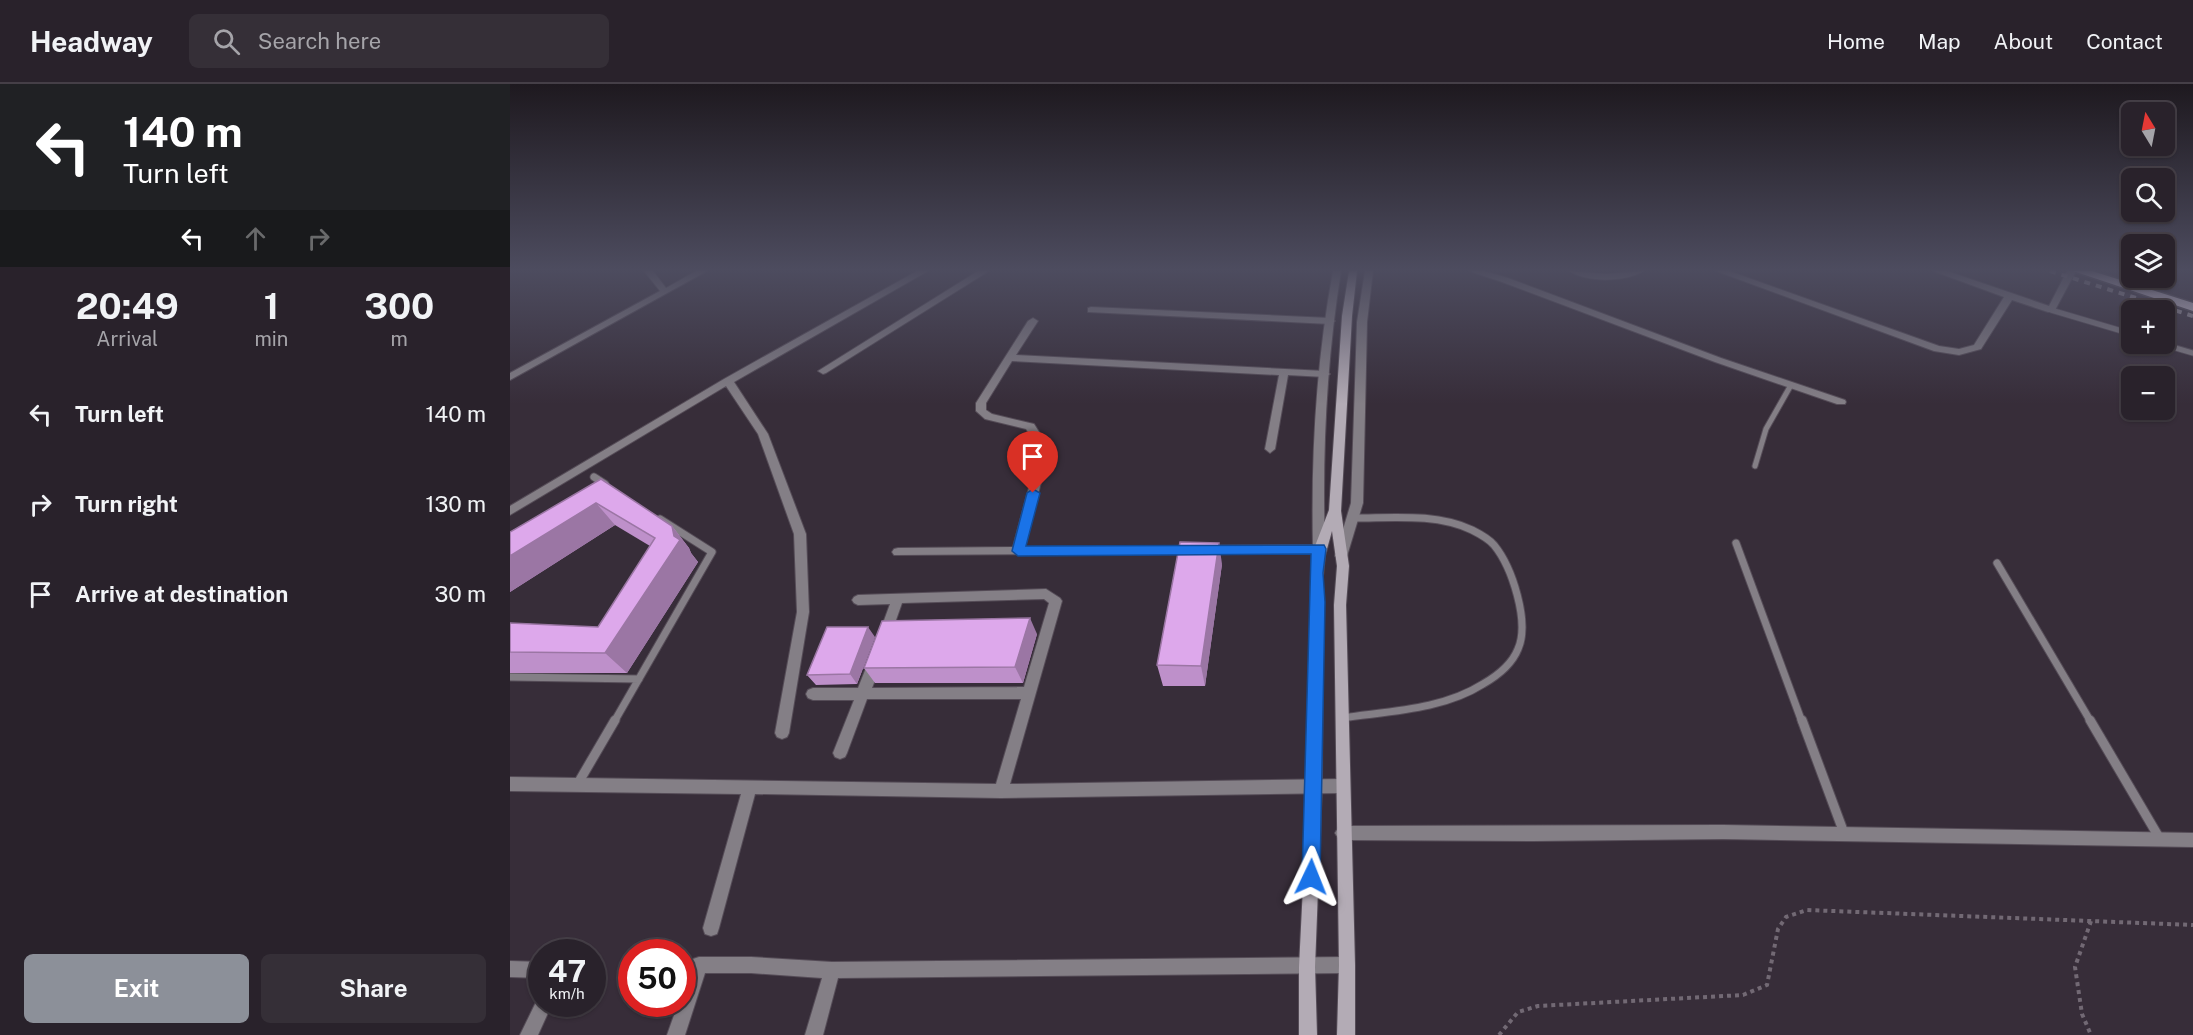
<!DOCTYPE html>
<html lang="en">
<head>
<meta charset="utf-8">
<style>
  body { margin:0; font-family:"Public Sans",sans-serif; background:#352f37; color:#f1f3f6; height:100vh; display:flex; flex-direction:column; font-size:22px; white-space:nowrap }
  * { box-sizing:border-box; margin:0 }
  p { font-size:20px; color:#a5a4a9 }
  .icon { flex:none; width:33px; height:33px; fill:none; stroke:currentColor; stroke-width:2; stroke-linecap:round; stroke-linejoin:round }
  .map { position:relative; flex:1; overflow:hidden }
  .drawer { display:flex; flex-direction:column; background:#29222b; width:510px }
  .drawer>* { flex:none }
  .guide { background:#202124; color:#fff; overflow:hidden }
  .needle { width:39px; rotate:350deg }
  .buttons { position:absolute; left:1611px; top:18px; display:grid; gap:12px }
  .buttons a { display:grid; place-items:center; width:54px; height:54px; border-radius:9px; background:#29222b; box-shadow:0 2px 4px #0004,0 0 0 2px #453f47; font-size:30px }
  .speed { position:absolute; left:18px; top:855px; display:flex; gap:12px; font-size:30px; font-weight:700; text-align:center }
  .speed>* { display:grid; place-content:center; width:78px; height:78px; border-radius:50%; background:#29222b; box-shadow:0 2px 4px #0004,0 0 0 2px #453f47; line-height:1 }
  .speed small { font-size:15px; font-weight:400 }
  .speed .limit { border:9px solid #d22; background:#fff; color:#111 }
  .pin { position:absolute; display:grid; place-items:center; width:51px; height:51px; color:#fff; margin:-62px -26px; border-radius:50% 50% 50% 0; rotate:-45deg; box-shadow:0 0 6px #0007 }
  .pin .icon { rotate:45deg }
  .me { position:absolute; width:66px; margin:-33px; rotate:2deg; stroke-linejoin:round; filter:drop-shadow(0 0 4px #0008) }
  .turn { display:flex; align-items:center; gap:21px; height:126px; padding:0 24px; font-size:27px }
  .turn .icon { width:78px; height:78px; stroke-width:2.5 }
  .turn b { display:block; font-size:42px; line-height:51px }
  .lanes { display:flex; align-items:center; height:57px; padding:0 24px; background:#0003; justify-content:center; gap:30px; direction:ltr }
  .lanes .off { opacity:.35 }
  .eta { display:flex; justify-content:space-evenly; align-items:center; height:102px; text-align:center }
  .eta b { font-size:36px; font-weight:700; line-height:42px }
  .action { display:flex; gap:12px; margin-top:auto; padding:12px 24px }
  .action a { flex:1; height:69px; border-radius:9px; background:#8c9099; color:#fff; font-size:24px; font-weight:700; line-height:69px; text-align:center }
  .action a+a { background:#352f37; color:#f1f3f6 }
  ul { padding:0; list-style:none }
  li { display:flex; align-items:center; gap:18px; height:90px; padding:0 24px }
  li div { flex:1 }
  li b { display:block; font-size:22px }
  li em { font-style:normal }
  header { display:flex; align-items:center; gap:36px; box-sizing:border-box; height:84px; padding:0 30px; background:#29222b; border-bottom:2px solid #453f47 }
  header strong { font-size:28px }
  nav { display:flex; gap:33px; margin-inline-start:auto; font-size:21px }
  .search { width:420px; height:54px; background:#352f37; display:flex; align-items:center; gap:15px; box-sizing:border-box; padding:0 21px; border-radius:9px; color:#a5a4a9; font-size:22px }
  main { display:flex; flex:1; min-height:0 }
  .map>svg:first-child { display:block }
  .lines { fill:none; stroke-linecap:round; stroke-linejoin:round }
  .service-far2-casing { stroke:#554c57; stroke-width:7 }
  .service-far1-casing { stroke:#554c57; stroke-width:9 }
  .service-casing { stroke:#554c57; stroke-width:11 }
  .minor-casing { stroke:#554c57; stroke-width:2 }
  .tertiary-casing { stroke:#554c57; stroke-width:2 }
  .secondary-casing { stroke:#554c57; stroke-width:2 }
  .trunk-casing { stroke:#554c57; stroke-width:3 }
  .path { stroke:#726974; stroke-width:4; stroke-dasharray:4 4; stroke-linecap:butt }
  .service-far2 { stroke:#847f86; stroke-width:5 }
  .service-far1 { stroke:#847f86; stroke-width:7 }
  .service { stroke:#847f86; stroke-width:9 }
  .minor { fill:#847f86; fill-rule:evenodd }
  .tertiary { fill:#847f86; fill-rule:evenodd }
  .secondary { fill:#b3abb5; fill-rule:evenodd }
  .trunk { fill:#e8dceb; fill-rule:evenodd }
  .rail { stroke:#a29aa3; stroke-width:4; stroke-dasharray:6 6; stroke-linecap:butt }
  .wall { fill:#be90ca }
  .shaded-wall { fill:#9b76a4 }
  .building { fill:#dda8eb; stroke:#9b76a4; stroke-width:1.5 }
  .route { fill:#1a73e8; stroke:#114b97; stroke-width:1.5 }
</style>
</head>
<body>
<header>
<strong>Headway</strong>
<div class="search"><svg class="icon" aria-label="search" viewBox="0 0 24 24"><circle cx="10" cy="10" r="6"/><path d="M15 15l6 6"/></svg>Search here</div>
<nav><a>Home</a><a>Map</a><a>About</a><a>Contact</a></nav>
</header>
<main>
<section class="drawer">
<div class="guide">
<div class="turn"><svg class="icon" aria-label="left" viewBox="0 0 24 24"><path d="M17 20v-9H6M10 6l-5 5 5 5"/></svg><div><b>140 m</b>Turn left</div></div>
<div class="lanes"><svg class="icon" aria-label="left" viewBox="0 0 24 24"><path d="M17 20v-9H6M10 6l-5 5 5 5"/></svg><svg class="icon off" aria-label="ahead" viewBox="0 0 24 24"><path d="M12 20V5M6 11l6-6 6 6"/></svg><svg class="icon off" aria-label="right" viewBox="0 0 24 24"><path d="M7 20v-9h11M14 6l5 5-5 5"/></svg></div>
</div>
<div class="eta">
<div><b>20:49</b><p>Arrival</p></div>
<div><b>1</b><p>min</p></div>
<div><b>300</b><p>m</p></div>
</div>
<ul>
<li><svg class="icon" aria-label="left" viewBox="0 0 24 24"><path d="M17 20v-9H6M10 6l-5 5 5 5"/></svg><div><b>Turn left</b></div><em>140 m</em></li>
<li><svg class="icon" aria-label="right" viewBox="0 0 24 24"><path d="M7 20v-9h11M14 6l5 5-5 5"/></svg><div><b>Turn right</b></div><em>130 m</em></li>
<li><svg class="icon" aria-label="arrive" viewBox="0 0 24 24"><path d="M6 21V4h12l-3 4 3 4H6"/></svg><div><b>Arrive at destination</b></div><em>30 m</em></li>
</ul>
<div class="action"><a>Exit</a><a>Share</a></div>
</section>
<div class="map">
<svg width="1683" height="951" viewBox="0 0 1683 951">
  <rect width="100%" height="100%" fill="#372d39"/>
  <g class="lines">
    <!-- service-far2 casing -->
    <g class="service-far2-casing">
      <path id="service-far2" d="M1541,226L1622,250
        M1652,260L1683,269
        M1245,382L1256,345L1281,301"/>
    </g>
    <!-- service-far1 casing -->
    <g class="service-far1-casing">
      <path id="service-far1" d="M84,393L95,400
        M1226,459L1292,638
        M1487,479L1581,638
        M0,593L129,595
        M832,634C879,627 932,626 973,600C987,592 1002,580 1008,565C1020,538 1002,483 984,461C978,454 970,450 962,446C926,429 882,434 844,434
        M104,638L202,468L150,435"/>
    </g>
    <!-- service casing -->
    <g class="service-casing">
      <path id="service" d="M1292,636L1334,749
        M1580,636L1650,755
        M67,701L105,636"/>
    </g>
    <!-- minor casing -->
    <g class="minor-casing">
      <path id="minor" d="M134,187H143L156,204L186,187H197L0,296V289L150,207Z
        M407,187H418L224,298L258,350L296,450L299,528L279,649L277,653L272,655L267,653L265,649L287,528L284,450L248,350L216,302L0,431V422L214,295Z
        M468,187H479L316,289L313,290L308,287Z
        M959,187H974L998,194L1211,274L1335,316L1336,318L1335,320H1327L1205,278L992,198Z
        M1059,187L1096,190L1134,187C1115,198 1078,199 1059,187Z
        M1206,187H1219L1429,262L1449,265L1464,261L1494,213L1423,187H1437L1539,222L1557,187H1566L1544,228H1538L1502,216L1471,265L1449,271L1424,267Z
        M581,223L820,234L825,237L820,240L578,228V224Z
        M523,234L528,237L506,271L815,287L820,290L815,293L778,291L765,365L760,369L755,365L769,291L502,277L476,319V326L482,330L524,340L538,362V370L515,463L809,461L815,465L813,468L384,471L382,468L384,465L388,464L503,463L528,370V362L516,345L475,335L466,327V319L518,237Z
        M536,505L550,514L552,517L500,700L833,695L838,697L840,702L838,707L833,709L491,714L245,710L209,844L207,850L201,852L195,850L193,844L231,710L0,707V693L486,700L511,615H357L337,669L335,673L330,675L325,673L323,669L344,616H303L298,614L296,610L298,606L303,604H348L360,574L365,573L370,574L372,578L362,604L514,603L539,519L534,515L392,519L380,553L379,557L374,558L369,557L368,553L380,520L348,521L344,519L342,516L344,513L348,511Z
        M1213,741L1683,749V763L1213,755L1025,757L833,756L828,754L825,749L828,744L833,742Z
        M189,873H241L322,878L837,873L843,875L845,881L843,887L837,889L328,894L313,951H295L312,894L241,889H195L175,951H157L168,920H172C172,904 177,890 183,875Z
        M0,877L32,878V894L0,893Z
        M32,913V920H42L28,951H10L28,914Z"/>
    </g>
    <!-- tertiary casing -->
    <g class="tertiary-casing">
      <path id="tertiary" d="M823,187H831C816,280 812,372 815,465L809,469L803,465C801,372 806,279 823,187Z
        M855,187H863L857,238L853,419L837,472L831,476L825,472L841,419L847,238Z"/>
    </g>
    <!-- secondary casing -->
    <g class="secondary-casing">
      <path id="secondary" d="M839,187H847L842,232L831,427L839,482L836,521L845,881V951H827L829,881L824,521L827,482L822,447L815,472L813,492L812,702L805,883L807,951H789V883L798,702L801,482L805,462L819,426L832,232Z"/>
    </g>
    <!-- trunk casing -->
    <g class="trunk-casing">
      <path id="trunk" d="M1563,187H1582L1683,219V227Z"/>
    </g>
    <!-- path -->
    <path class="path" d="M1581,837L1565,883L1572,930L1581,951
      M989,951L1008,928L1028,922L1233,911L1257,901L1268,845L1276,833L1297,826L1683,841"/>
    <!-- service-far2 -->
    <use href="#service-far2" class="service-far2"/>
    <!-- service-far1 -->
    <use href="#service-far1" class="service-far1"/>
    <!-- service -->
    <use href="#service" class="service"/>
    <!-- minor -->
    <use href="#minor" class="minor"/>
    <!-- tertiary -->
    <use href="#tertiary" class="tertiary"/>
    <!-- secondary -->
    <use href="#secondary" class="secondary"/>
    <!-- trunk -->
    <use href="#trunk" class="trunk"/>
    <!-- rail -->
    <path class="rail" d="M1540,187L1683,232"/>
  </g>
  <!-- wall -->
  <path class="wall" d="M91,395L162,442L179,464L181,469L188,478L117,589H0V539L88,543L140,462L105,441L0,508V448Z
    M712,480L695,602H653L647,581Z
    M527,550L513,599H365L354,584Z
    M365,553L347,600L306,601L297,591Z"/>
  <!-- shaded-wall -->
  <path class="shaded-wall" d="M86,419L105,441L0,508V472Z
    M162,442L179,464L181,469L188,478L117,589L95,569L164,452Z
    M709,459L712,480L695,602L691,582Z
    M520,534L527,550L513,599L505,583Z
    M358,543L365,553L347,600L340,590Z"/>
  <!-- building -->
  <path class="building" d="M91,395L162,442L164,452L170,456L95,569L0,568V539L88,543L145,454L86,419L0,472V448Z
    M670,458L709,459L691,582L647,581Z
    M520,534L505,583L354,584L372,537Z
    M317,543H358L340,590L297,591Z"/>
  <!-- sky -->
  <linearGradient id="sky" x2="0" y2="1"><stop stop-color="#1e191f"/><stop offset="0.58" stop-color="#4d4c5f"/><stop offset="1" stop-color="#4d4c5f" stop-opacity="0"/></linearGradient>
  <rect width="1683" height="320" fill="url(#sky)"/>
  <!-- route -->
  <path class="route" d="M523,405L530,409L516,462L814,461L816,465L813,489L815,518L810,793L807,799L801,801L795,799L792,793L801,470L508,472L502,467L517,409Z"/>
</svg>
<div class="buttons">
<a><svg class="needle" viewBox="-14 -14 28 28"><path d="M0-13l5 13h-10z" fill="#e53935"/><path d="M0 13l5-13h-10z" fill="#a5a4a9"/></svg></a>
<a><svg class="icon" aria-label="search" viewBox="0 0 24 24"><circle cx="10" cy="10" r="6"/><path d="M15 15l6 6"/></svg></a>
<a><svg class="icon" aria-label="layers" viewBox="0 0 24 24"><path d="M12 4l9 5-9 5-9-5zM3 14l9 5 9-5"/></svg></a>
<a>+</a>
<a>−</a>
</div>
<div class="speed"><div>47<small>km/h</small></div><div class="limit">50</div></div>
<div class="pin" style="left:523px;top:409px;background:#d93025"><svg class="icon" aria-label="arrive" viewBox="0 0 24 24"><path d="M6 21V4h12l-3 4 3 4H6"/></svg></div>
<svg class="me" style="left:801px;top:793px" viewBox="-20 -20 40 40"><path d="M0-17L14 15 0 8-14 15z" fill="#1a73e8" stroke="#fff" stroke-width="4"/></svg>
</div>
</main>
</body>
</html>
